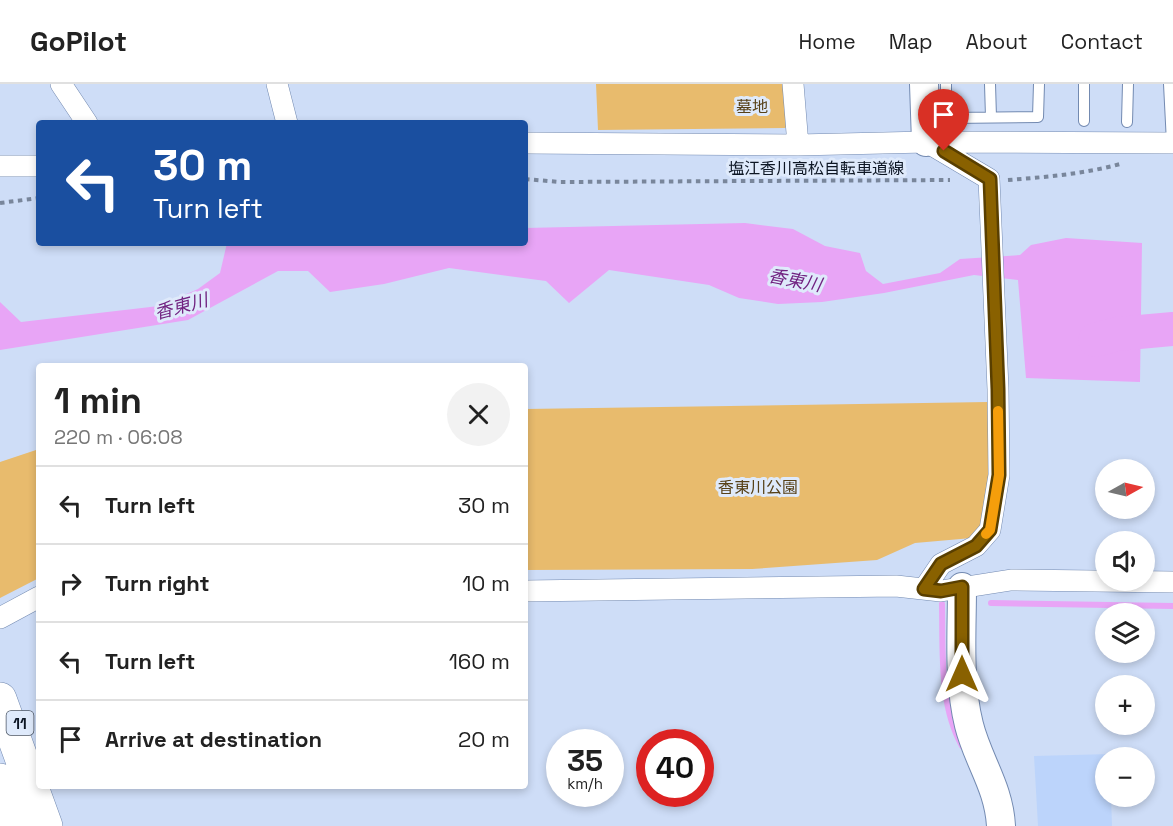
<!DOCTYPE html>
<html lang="en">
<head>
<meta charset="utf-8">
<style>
  body { margin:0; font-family:"Space Grotesk","Noto Sans JP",sans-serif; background:#f2f2f2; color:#222; height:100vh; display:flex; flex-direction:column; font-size:22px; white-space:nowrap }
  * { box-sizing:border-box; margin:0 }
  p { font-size:20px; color:#767676 }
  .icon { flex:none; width:33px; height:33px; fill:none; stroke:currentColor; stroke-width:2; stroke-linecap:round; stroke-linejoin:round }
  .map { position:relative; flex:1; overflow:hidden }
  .drawer { position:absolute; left:36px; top:279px; width:492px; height:426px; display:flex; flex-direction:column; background:#fff; border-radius:6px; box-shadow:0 3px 9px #0003 }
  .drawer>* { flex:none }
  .top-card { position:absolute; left:36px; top:36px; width:492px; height:126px; border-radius:6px; box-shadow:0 3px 9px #0003; background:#1a4fa0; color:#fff; overflow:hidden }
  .needle { width:39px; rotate:82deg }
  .fabs { position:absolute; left:1095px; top:375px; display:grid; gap:12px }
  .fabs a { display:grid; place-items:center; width:60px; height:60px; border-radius:50%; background:#fff; box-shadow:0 3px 9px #0003; font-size:30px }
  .speed { position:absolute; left:546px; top:645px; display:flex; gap:12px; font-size:30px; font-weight:700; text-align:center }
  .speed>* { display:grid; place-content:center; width:78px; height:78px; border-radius:50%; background:#fff; box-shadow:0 3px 9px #0003; line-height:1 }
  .speed small { font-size:15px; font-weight:400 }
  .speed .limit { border:9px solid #d22; background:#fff; color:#111 }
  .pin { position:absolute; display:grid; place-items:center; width:51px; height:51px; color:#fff; margin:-62px -26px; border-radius:50% 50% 50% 0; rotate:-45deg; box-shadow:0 0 6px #0007 }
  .pin .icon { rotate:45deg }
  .me { position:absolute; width:66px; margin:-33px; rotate:0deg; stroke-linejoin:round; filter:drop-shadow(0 0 4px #0008) }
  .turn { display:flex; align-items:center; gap:21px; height:126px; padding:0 18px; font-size:27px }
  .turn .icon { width:78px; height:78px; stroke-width:2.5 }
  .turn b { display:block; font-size:42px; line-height:51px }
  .round { display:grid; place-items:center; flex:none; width:63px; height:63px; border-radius:32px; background:#f2f2f2 }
  .headline { display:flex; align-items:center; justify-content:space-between; height:102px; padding:0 18px }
  h1 { font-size:36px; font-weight:700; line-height:45px }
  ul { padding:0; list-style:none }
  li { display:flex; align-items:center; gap:18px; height:78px; padding:0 18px; border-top:2px solid #e0e0e0 }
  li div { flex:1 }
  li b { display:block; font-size:22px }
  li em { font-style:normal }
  header { display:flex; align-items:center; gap:36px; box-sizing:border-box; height:84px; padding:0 30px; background:#fff; border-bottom:2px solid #e0e0e0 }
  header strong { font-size:28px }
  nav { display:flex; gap:33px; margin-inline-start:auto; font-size:21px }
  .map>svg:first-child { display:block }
  .built { fill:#bcd4fb }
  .green { fill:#e8bb6d }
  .water { fill:#e8a5f6 }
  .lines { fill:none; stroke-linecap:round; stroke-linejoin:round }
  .stream { stroke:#e8a5f6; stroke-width:6 }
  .river { stroke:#e8a5f6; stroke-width:34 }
  .lane-casing { stroke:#738ab1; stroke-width:12 }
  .street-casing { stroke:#738ab1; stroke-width:22 }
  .secondary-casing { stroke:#738ab1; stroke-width:30 }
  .highway-casing { stroke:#738ab1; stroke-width:34 }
  .path { stroke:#79869b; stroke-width:4; stroke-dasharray:4.5 4.5; stroke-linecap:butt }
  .lane { stroke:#fff; stroke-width:10 }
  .street { stroke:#fff; stroke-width:21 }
  .secondary { stroke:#fff; stroke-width:28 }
  .highway { stroke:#fff; stroke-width:33 }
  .route-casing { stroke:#593f00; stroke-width:15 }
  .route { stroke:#896100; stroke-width:10 }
  .slow { stroke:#f59e0b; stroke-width:10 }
  .labels { text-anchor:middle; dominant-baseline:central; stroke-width:6; stroke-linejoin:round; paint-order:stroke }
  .shield { fill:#dfeafb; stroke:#4c5664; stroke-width:1.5 }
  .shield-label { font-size:15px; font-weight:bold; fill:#0d1624 }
  .park-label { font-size:16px; fill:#574118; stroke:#dfeafb }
  .street-label { font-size:16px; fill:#0d1624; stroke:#dfeafb }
  .water-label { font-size:18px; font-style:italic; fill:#712381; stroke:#dfeafb }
</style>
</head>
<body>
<header>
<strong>GoPilot</strong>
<nav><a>Home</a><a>Map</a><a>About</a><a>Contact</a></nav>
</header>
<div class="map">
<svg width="1173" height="742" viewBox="0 0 1173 742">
  <rect width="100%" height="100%" fill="#ceddf7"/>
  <!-- built -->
  <path class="built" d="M1111,670V673L1106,674V712L1111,713L1112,742H1038L1034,672Z"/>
  <!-- green -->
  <path class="green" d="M596,0H789L792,38L785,44L598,46Z
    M988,318L993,370L985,435L972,454L915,459L877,476L752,485L525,486V325Z
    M39,365V494L0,514V378Z"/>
  <!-- water -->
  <path class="water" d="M745,139L793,145L825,162L860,169L866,187L883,200L940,189L960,175L1020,171L1031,161L1066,154L1142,159L1140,298L1026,294L1018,196L974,191L884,209L822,218L778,220L739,214L709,201L609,186L569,219L546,197L449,184L384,200L330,208L308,187H278L188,236L0,266V218L21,238L159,222L198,205L220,189L227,159H525V144Z"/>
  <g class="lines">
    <!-- stream -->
    <path class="stream" d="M991,519L1173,522
      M942,520C943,567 939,621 962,662"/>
    <!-- river -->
    <path class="river" d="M1095,256L1117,250L1173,245"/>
    <!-- lane casing -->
    <g class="lane-casing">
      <path id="lane" d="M946,0V24L950,34L1038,33L1039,0
        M990,0L991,33
        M1084,0V37
        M1169,0L1172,59
        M1127,38L1128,0"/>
    </g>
    <!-- street casing -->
    <g class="street-casing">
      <path id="street" d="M61,0L87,39
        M277,0L287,39
        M793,0L798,61
        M525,59L798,61L926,58L1172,59
        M0,82H39
        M924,505L941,480L976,462L990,446L999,391L998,305L989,95L930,60
        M525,507L896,502L941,507L1011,496L1173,498
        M0,534L39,513"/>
    </g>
    <!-- secondary casing -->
    <g class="secondary-casing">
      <path id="secondary" d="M924,0L926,58
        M962,503C962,549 958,597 969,641C978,677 999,703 1001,742"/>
    </g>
    <!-- highway casing -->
    <g class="highway-casing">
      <path id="highway" d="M0,615L46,742
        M0,696L17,742"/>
    </g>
    <!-- path -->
    <path class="path" d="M525,95L560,98L950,96
      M1008,96C1046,93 1084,90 1120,80
      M0,119L39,114"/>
    <!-- lane -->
    <use href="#lane" class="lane"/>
    <!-- street -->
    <use href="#street" class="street"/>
    <!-- secondary -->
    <use href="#secondary" class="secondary"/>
    <!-- highway -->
    <use href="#highway" class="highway"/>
  </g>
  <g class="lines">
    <!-- route casing -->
    <g class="route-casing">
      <path id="route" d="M944,67L990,95L998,305L999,391L990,446L976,462L941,480L924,505L941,507L962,503V590"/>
    </g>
    <!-- route -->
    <use href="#route" class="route"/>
    <!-- slow -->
    <path class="slow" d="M986,450L990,446L999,391L998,327"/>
  </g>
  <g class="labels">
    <!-- shield labels -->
    <rect class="shield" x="6.5" y="627" width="27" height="24" rx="4.5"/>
    <g class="shield-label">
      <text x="20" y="639">11</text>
    </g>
    <!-- park labels -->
    <g class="park-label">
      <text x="752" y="22">墓地</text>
      <text x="758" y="403">香東川公園</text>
    </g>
    <!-- street labels -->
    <g class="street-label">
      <text x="816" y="84">塩江香川高松自転車道線</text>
    </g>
    <!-- water labels -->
    <g class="water-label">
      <text transform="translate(795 196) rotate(11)">香東川</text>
      <text transform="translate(181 222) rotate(-15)">香東川</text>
    </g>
  </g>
</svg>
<div class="fabs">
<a><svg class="needle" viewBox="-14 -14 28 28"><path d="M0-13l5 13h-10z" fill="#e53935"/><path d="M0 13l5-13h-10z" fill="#767676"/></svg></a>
<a><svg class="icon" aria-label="sound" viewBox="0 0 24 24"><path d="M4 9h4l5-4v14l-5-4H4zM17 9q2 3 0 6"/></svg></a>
<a><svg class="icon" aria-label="layers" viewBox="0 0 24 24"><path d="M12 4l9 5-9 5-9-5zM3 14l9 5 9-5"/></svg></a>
<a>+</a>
<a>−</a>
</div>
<div class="speed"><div>35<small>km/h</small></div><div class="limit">40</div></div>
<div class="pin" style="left:944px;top:67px;background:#d93025"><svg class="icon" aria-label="arrive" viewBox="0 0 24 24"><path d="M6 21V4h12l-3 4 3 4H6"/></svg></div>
<svg class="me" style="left:962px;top:590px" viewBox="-20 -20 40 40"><path d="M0-17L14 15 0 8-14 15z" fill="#896100" stroke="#fff" stroke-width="4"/></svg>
<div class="top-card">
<div class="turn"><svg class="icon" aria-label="left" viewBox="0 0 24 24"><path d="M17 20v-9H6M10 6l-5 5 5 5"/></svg><div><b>30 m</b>Turn left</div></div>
</div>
<section class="drawer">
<div class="headline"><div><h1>1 min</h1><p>220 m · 06:08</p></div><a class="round"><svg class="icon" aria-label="close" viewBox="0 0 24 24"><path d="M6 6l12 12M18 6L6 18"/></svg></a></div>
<ul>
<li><svg class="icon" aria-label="left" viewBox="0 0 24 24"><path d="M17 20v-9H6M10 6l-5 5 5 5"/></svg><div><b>Turn left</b></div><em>30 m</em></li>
<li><svg class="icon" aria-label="right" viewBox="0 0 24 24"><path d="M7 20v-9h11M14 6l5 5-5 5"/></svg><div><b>Turn right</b></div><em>10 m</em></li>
<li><svg class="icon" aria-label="left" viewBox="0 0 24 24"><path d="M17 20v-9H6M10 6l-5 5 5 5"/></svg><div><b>Turn left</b></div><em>160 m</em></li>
<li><svg class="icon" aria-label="arrive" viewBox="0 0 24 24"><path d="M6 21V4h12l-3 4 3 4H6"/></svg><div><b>Arrive at destination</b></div><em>20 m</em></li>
</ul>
</section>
</div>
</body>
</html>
